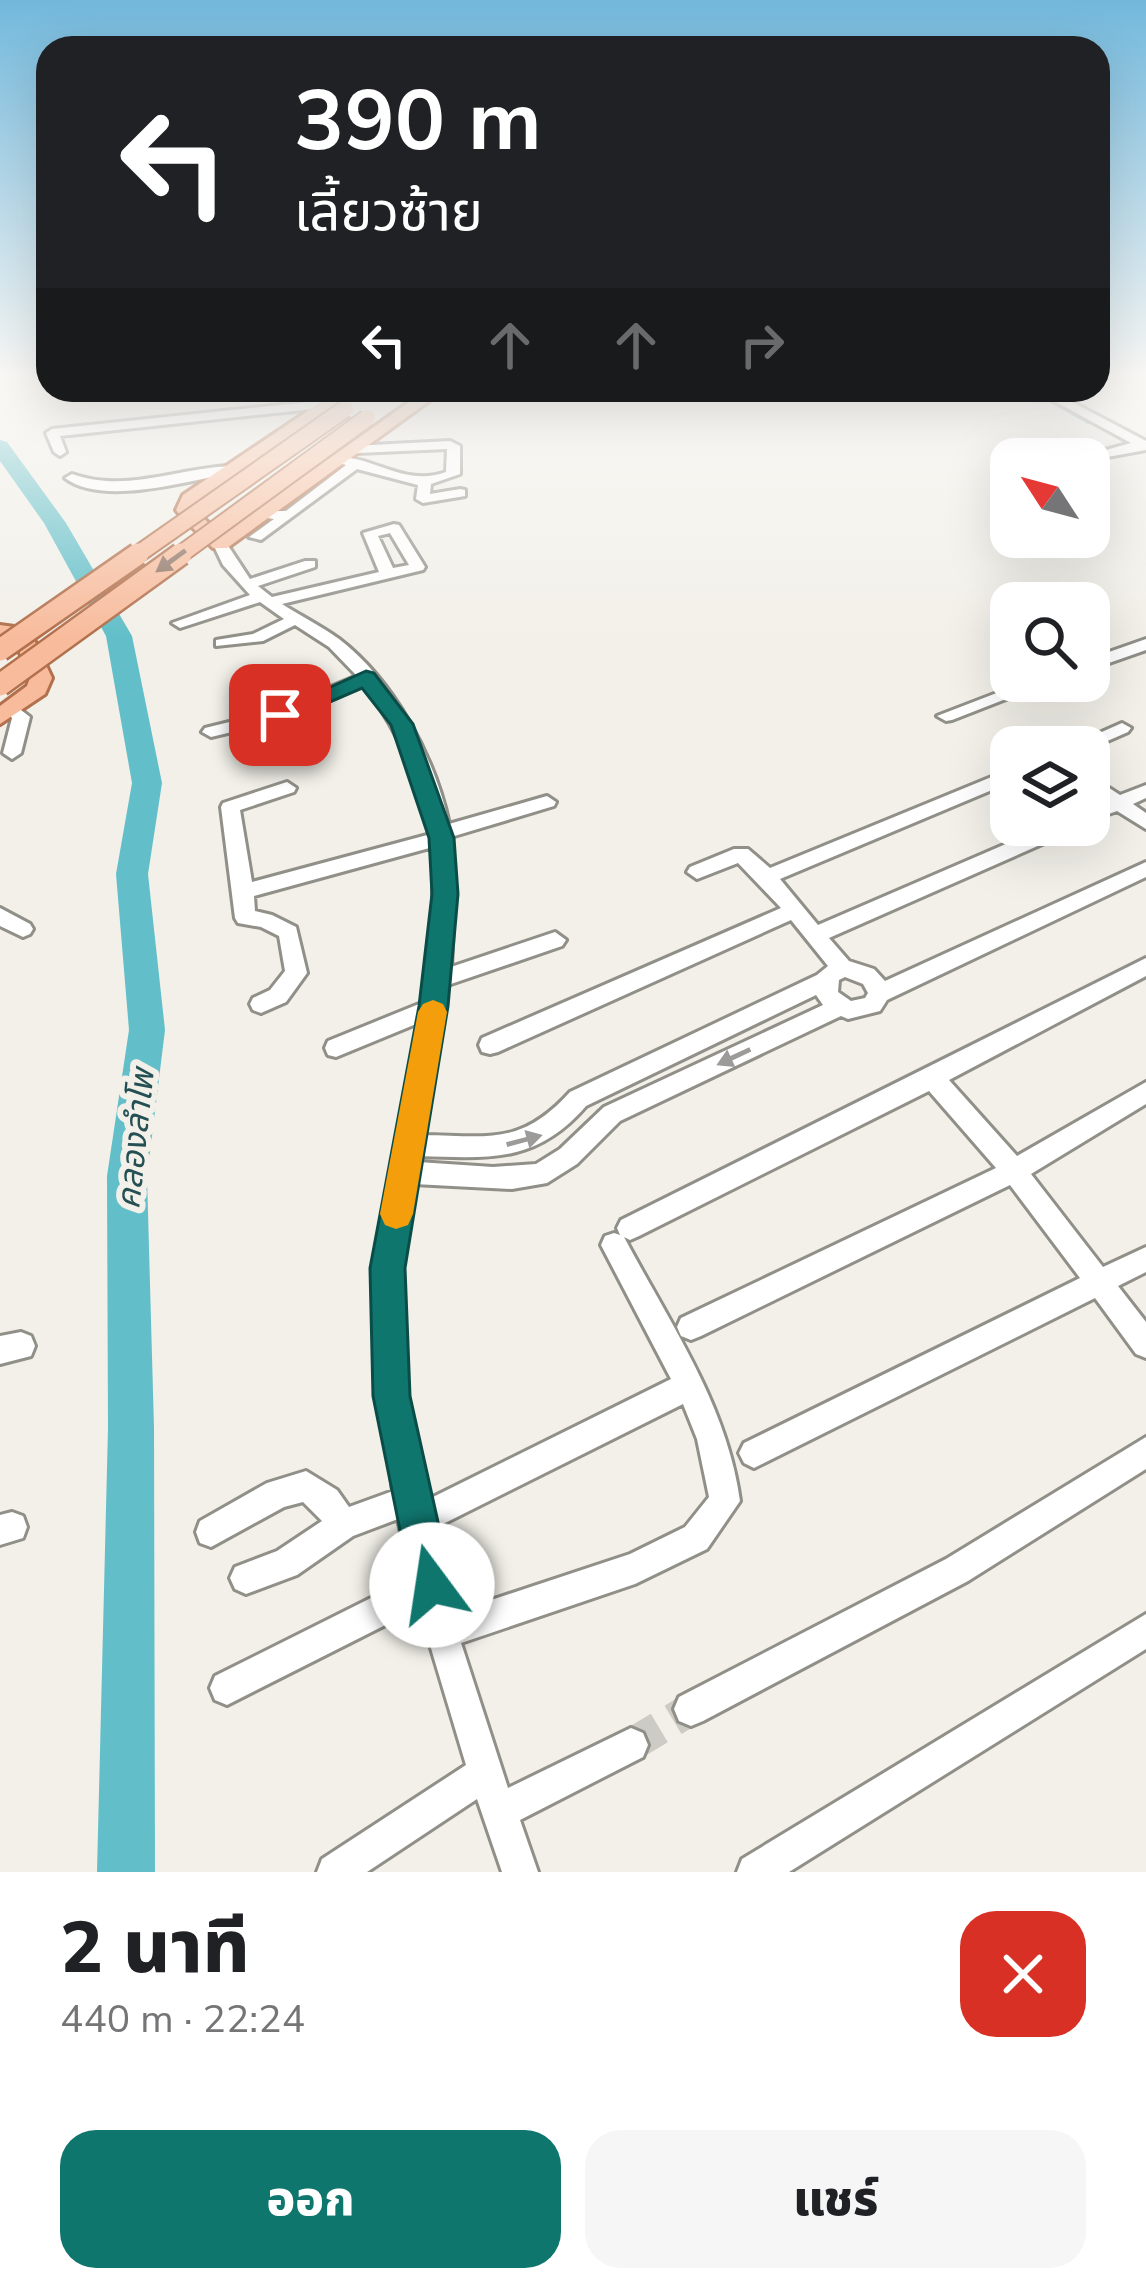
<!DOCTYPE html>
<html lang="th">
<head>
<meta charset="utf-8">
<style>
  body { margin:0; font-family:"Nunito Sans","Noto Sans Thai",sans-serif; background:#f6f6f6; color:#202124; height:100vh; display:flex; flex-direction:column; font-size:45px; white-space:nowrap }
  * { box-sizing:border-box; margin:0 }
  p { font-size:39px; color:#757577 }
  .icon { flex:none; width:66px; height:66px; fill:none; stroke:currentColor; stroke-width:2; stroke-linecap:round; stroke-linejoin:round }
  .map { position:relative; height:1872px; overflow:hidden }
  .details { display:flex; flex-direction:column; background:#fff; flex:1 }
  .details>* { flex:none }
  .hud { position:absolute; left:36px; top:36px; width:1074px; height:366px; border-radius:36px; box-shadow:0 12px 48px #0002; background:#202124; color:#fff; overflow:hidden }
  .needle { width:78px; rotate:306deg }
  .controls { position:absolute; left:990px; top:438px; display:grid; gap:24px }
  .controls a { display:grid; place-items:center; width:120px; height:120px; border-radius:24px; background:#fff; box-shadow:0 12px 48px #0002; font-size:60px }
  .pin { position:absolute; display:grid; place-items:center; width:102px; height:102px; color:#fff; margin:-51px; border-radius:24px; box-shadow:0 6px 18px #0006 }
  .me { position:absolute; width:132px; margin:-66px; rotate:346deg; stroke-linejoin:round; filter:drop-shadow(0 0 9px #0008) }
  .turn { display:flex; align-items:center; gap:42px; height:252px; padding:0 60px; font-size:54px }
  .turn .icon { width:156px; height:156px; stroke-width:2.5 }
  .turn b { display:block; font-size:84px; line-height:102px }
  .lanes { display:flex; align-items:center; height:114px; padding:0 60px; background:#0003; justify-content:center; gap:60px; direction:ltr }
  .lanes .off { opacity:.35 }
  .round { display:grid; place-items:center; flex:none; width:126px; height:126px; border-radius:36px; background:#f6f6f6 }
  .headline { display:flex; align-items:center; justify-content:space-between; height:204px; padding:0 60px }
  h1 { font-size:72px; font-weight:800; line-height:90px }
  .action { display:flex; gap:24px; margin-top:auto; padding:24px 60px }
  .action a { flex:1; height:138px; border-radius:36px; background:#0f766e; color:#fff; font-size:48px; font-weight:800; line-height:138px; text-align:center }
  .action a+a { background:#f6f6f6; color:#202124 }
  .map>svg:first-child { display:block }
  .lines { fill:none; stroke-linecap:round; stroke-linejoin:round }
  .canal { fill:#62bfc9; fill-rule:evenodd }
  .river { fill:#62bfc9; fill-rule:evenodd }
  .minor-tunnel { stroke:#cdcbc5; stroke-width:33; stroke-dasharray:33 16; stroke-linecap:butt }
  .minor-casing { stroke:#908f88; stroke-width:6 }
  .major-casing { stroke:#b2704d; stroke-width:6 }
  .minor { fill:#fff; fill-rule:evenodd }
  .major { fill:#f8bc9d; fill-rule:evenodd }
  .major-bridge-far1-casing { stroke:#b2704d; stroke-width:20; stroke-linecap:butt }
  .major-bridge-casing { stroke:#b2704d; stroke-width:26; stroke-linecap:butt }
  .major-bridge-far1 { stroke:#f8bc9d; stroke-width:16 }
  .major-bridge { stroke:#f8bc9d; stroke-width:21 }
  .oneway { fill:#8e7363 }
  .oneway2 { fill:#9c9b9a }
  .route { fill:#0f766e; stroke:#0a4d48; stroke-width:3 }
  .slow { fill:#f59e0b }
  .labels { text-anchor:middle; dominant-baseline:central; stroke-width:12; stroke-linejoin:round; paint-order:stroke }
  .water-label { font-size:33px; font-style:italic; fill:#244f53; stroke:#f2f0e9 }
</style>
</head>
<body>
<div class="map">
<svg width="1146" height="1872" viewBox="0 0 1146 1872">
  <rect width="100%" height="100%" fill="#f2f0e9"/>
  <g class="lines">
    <!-- canal -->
    <path class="canal" d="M1028,390H1041L1097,422L1088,424Z"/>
    <!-- river -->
    <path class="river" d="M0,440L7,442L66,523L132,636L162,783L148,874L165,1030L147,1176L154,1428L155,1872H97L108,1428L107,1176L129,1030L116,874L132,783L106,636L44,523L0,461Z"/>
    <!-- minor-tunnel -->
    <path class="minor-tunnel" d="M631,1745L691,1709"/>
    <!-- minor casing -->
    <g class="minor-casing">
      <path id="minor" d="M99,390H158L152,394H105Z
        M1034,390H1049L1146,441V450L1091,460V454L1131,443Z
        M328,400L334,404L332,407L60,436L66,452L60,456L54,452L46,433L52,429Z
        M450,441L460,446V474L431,484L430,494L460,489L465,490V496L423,503L416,499L418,485L357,469L261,540L249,537L274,519L261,517V511H286L346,465L339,463V457C377,458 406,487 446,472L447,449L357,453L351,449L352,446Z
        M229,466L236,470L234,473C188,480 104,507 65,478L72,474C124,493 175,469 229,466Z
        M394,524L399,525L425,567L423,570L282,604C301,616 321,626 339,639C394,681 435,758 449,824L547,796L556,802L554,806L451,837L455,881L451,967L555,932L566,940L562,946L448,985L423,1135C489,1136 521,1146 570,1092L817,975L828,966L791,920L498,1052L490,1054L482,1052L479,1045L482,1038L781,908L738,863L697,879L687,872L690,867L734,849H748L770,868L1011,769V782L780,879L818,925L1050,825H1077L1074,830L829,938L849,961L874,969L885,981L1146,862V877L887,1000L880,1011L848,1019L841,1016L620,1121L577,1164L547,1183L512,1189L414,1184C410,1209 404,1234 402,1258C396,1339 411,1422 425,1501L671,1379L601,1245L605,1236L614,1233L620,1235L617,1228L621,1220L1146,958V976L949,1080L1017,1156L1146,1082V1104L1031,1174L1103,1267L1146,1247V1272L1118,1286L1146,1322V1358L1136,1354L1095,1298L764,1463L754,1468L744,1463L739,1453L744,1443L1080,1278L1010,1185L701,1336L691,1340L681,1336L677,1327L681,1318L996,1168L929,1091L639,1236L630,1240L624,1237C669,1322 727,1404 740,1501L707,1549L635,1584L461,1643L508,1788L631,1728L643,1733L648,1745L643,1757L520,1820L538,1872H502L477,1799L367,1872H317L322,1859L466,1765L419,1608L227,1705L215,1700L210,1688L215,1676L411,1578L398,1519L353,1536L297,1575L246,1594L235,1589L230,1578L235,1567L277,1551L322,1521L303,1502L284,1507L211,1547L200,1543L196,1532L200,1521L267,1483L306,1471L337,1490L349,1507L393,1491L375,1349V1262L421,1022L336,1057L328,1055L325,1048L328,1041L424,1002L433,925V847L254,896L255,911L272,915L296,927L307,973L286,1002L261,1013L253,1010L250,1004L253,998L270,990L285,971L279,936L261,927L238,923L235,918L221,807L223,803L287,782L296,788L294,792L240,810L252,882L431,834C421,780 397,730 365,685L286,719L211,737L202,732L205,728L274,711L357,676L329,647L295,625L263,641L216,646V640L253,634L284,619L260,602L180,628L172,623L250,595L223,565L213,544L215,541H225L250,579L305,561H315V567L258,586L272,597L379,572L363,533ZM390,533L409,565L393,568L378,536ZM845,977L863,984L868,993L865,998L851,1001L838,992L839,980ZM816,995L823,1005L604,1107L560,1149L536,1164L493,1167L418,1162L419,1156C489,1158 536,1164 586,1106ZM683,1404L697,1439L709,1497L685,1527L630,1554L452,1613L446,1589L448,1584L441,1572L431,1530Z
        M1146,639V650L1089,670V659Z
        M1028,681H1052L952,720L946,721L937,716Z
        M12,703L30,717L21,753L12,759L3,753L12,718L3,708Z
        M1122,723L1131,728L1128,732L1089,749L1068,747Z
        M1089,775L1120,795L1146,785V798L1133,804L1146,813V829L1117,811L1089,821V808L1104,801L1089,790Z
        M0,908L30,924L33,929L30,934L23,937L0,926Z
        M21,1332L31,1336L35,1346L31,1356L0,1364V1336Z
        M1146,1437V1469L968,1581L703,1721L691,1726L679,1721L674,1709L679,1697L946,1559Z
        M12,1512L23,1516L27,1527L23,1538L0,1545V1515Z
        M1146,1614V1649L789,1872H737L742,1859Z"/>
    </g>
    <!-- major casing -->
    <g class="major-casing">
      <path id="major" d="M339,390H357L197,502L194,509L221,535L426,390H444L227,548H213L179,514L176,510L183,495Z
        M0,625L29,629L52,678L45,694L0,724V706L27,686L30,678L14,638L0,637Z"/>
    </g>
    <!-- minor -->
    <use href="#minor" class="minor"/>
    <!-- major -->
    <use href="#major" class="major"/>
    <!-- major-bridge-far1 casing -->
    <g class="major-bridge-far1-casing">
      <path id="major-bridge-far1" d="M134,557L345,409
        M177,557L367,418"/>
    </g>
    <!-- major-bridge casing -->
    <g class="major-bridge-casing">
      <path id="major-bridge" d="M0,650L138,554
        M0,685L181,554"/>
    </g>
    <!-- major-bridge-far1 -->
    <use href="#major-bridge-far1" class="major-bridge-far1"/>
    <!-- major-bridge -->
    <use href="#major-bridge" class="major-bridge"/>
  </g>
  <!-- one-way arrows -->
  <defs><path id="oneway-solid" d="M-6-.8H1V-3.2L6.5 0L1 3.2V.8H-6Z" transform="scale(3)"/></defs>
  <use class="oneway" href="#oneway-solid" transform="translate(171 561) rotate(144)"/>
  <g class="oneway2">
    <use href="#oneway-solid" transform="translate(734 1057) rotate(155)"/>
    <use href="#oneway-solid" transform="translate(524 1140) rotate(-15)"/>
  </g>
  <!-- sky -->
  <linearGradient id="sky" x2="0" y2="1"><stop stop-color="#72b8dc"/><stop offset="0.59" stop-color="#f9f8f5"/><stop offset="1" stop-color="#f9f8f5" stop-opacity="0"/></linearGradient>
  <rect width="1146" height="636" fill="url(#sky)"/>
  <!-- route -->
  <path class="route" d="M366,671L374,673L413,724L454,838L458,894L448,1006L405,1268L410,1396L452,1585L446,1599L432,1605L417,1599L411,1585L373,1396L370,1268L419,1006L432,894L429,838L391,725L362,688L288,720H272L269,715Z"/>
  <!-- slow -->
  <path class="slow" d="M433,1000L443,1004L447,1012L413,1214L408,1225L396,1229L385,1225L380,1214L418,1012L423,1004Z"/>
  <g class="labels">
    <!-- water labels -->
    <g class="water-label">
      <text transform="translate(136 1139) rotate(-84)">คลองลำโพ</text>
    </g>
  </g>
</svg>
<div class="controls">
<a><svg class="needle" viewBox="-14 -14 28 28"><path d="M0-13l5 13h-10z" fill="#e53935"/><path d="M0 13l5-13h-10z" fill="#757577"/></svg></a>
<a><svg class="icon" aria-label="search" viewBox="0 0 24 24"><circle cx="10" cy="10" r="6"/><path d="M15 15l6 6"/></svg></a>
<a><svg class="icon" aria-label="layers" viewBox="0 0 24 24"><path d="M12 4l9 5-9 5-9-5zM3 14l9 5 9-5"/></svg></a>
</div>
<div class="pin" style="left:280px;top:715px;background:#d93025"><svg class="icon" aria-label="arrive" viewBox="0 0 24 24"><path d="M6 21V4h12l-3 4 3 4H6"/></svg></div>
<svg class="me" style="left:432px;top:1585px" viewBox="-20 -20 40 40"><circle r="19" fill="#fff"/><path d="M0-13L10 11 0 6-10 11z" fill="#0f766e"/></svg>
<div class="hud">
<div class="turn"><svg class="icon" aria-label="left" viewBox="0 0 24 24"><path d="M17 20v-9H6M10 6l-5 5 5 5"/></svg><div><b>390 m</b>เลี้ยวซ้าย</div></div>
<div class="lanes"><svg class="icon" aria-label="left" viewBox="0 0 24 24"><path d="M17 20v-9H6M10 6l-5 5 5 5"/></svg><svg class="icon off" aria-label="ahead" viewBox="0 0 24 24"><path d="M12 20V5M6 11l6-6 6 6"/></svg><svg class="icon off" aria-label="ahead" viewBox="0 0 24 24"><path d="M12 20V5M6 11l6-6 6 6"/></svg><svg class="icon off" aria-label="right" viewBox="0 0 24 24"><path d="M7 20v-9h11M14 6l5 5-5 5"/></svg></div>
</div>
</div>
<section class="details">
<div class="headline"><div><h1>2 นาที</h1><p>440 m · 22:24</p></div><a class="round" style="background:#d93025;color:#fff"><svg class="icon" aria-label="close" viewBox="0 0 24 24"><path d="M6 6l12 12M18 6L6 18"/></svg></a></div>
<div class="action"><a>ออก</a><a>แชร์</a></div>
</section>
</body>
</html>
